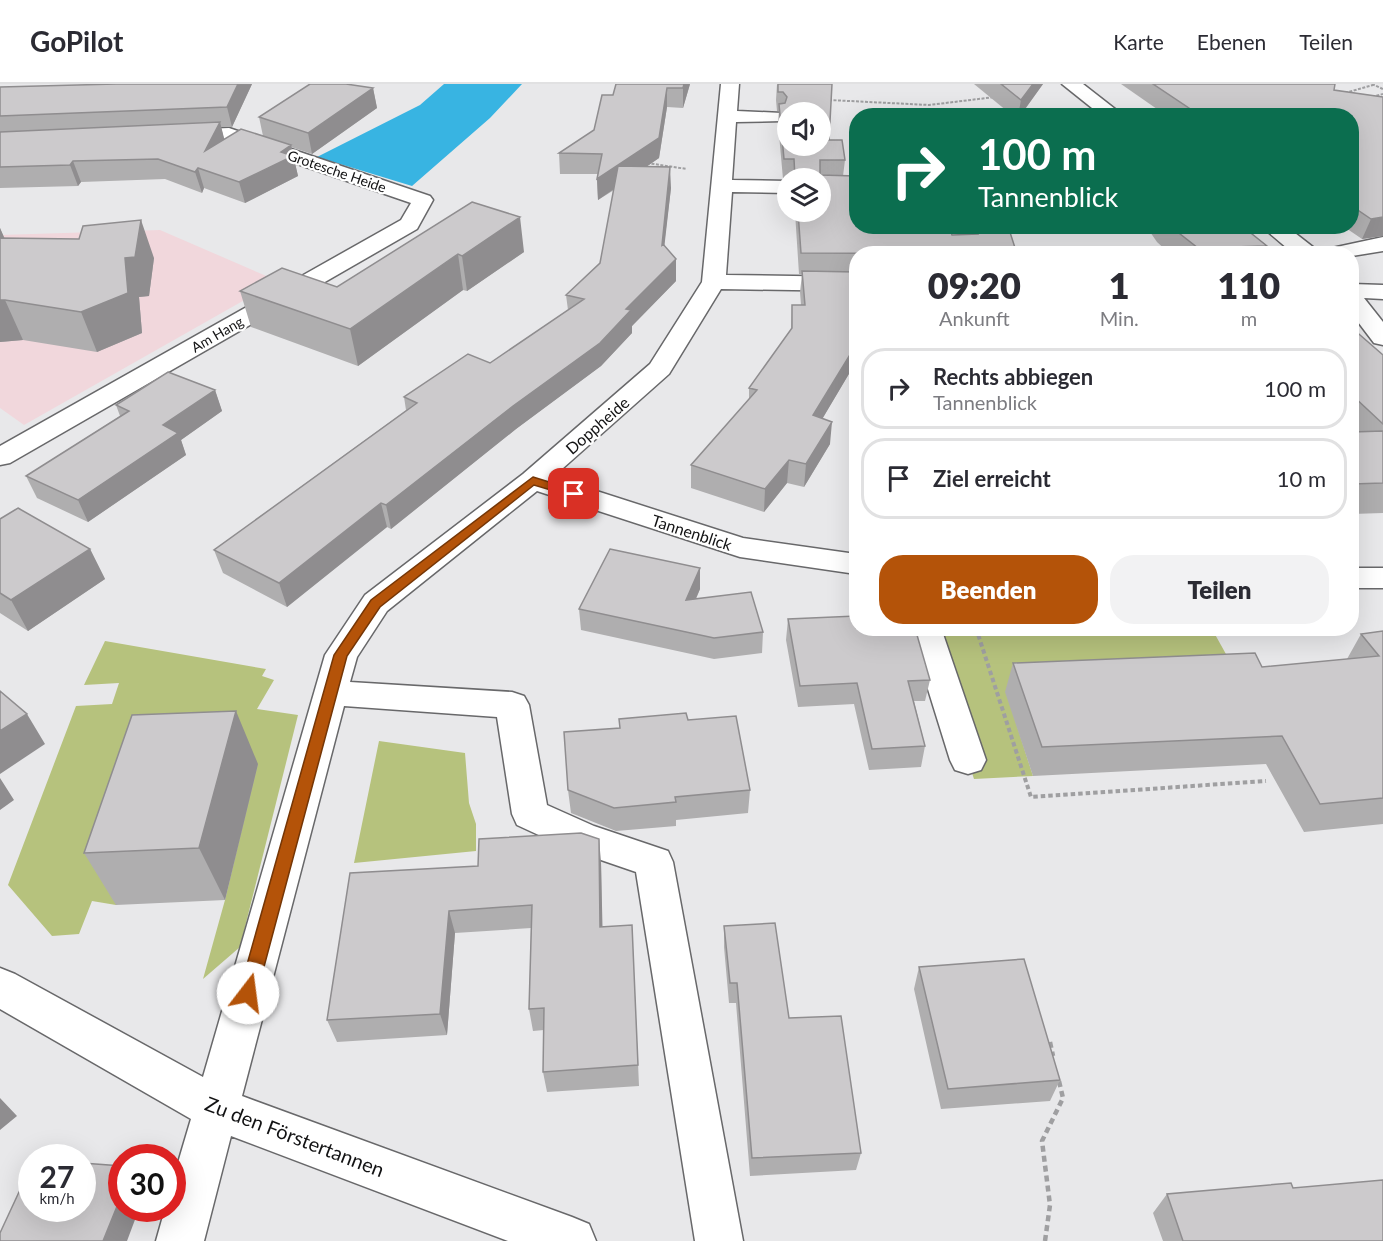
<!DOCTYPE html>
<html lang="de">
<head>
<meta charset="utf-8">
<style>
  body { margin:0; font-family:Lato,sans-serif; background:#f2f2f3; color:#2b2b33; height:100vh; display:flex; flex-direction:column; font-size:22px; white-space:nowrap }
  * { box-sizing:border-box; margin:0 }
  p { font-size:20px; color:#7c7c81 }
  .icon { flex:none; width:33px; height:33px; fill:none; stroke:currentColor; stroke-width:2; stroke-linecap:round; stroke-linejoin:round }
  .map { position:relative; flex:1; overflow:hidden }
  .panel { position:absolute; left:849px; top:162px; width:510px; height:390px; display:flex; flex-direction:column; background:#fff; border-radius:24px; box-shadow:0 6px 24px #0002 }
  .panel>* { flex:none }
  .banner { position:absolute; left:849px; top:24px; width:510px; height:126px; border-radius:24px; box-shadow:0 6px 24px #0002; background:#0b6e4f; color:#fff; overflow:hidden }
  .fabs { position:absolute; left:777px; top:18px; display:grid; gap:12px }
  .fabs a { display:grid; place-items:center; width:54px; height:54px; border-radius:50%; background:#fff; box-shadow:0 6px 24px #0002; font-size:30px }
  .speed { position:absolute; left:18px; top:1060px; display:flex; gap:12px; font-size:30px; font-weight:700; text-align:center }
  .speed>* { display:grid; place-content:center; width:78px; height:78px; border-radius:50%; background:#fff; box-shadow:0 6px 24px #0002; line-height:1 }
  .speed small { font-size:15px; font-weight:400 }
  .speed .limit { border:9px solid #d22; background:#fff; color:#111 }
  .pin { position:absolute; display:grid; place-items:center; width:51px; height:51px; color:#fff; margin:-26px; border-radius:12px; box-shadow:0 3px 9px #0006 }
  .me { position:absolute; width:66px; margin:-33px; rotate:15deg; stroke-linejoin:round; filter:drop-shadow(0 0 4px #0008) }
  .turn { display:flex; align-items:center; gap:21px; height:126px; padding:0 30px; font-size:27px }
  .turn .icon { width:78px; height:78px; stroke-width:2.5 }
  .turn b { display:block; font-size:42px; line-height:51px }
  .eta { display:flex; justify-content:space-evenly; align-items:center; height:102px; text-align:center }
  .eta b { font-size:36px; font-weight:800; line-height:42px }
  .primary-button { display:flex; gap:12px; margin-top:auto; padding:12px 30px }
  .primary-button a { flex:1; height:69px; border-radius:24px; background:#b45309; color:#fff; font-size:24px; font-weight:800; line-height:69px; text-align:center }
  .primary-button a+a { background:#f2f2f3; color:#2b2b33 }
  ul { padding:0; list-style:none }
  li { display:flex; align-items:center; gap:18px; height:81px; margin:0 12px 9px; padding:0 18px; border:3px solid #e1e1e2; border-radius:24px }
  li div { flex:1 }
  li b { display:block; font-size:22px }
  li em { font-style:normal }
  header { display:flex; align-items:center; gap:36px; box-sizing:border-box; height:84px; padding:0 30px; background:#fff; border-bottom:2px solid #e1e1e2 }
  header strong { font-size:28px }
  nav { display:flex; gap:33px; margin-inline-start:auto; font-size:21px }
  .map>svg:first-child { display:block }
  .education { fill:#f1d7dc }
  .green { fill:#b6c27d }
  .water { fill:#38b4e2 }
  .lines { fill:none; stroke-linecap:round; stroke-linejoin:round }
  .minor-casing { stroke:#68686a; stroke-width:3 }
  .path-far2 { stroke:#9f9fa1; stroke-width:2; stroke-dasharray:3 1.5; stroke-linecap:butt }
  .path-far1 { stroke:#9f9fa1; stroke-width:4; stroke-dasharray:4.5 3; stroke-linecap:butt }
  .path { stroke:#9f9fa1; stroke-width:4.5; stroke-dasharray:6 4; stroke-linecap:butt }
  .minor { fill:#fff; fill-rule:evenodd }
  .wall { fill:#afaeaf; fill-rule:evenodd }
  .shaded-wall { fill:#8f8d8f }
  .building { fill:#cccacc; stroke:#8f8d8f; stroke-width:1.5; fill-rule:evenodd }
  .route { fill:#b45309; stroke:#753606; stroke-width:1.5 }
  .labels { text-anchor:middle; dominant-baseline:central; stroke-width:4.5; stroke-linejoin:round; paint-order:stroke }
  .far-street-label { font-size:14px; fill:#121213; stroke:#fff }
  .street-label { font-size:16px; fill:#121213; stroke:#fff }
  .near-street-label { font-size:20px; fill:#121213; stroke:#fff }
</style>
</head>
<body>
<header>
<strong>GoPilot</strong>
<nav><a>Karte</a><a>Ebenen</a><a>Teilen</a></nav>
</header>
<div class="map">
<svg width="1383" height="1157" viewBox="0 0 1383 1157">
  <rect width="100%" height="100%" fill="#e8e8ea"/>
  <!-- education -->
  <path class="education" d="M160,146L278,197L24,341L0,324V151Z"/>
  <!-- green -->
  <path class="green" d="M925,545H1212L1241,597L1006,608L1033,692L974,695Z
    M105,557L266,585L262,592L274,596L257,625L298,631L240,863L203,895L225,816L257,680L116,821L92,817L79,850L52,852L8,801L76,622L112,620L119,599L84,601Z
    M379,657L465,669L469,719L476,740V767L354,779Z"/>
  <!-- water -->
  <path class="water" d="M444,0H522L490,34L412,102L317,73L420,21Z"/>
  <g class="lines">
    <!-- minor casing -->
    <g class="minor-casing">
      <path id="minor" d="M721,0H739L737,27L782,29L784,33L782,37L736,38L732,96L788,97V109L732,108L726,191L856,193V207L721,205L669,290L553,393L743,454L856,470V490L740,473L537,407L387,527L357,573L350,598L512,608L524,612L529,621L547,721L594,742L668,767L673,778L743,1157H695L636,788L569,765L517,741L512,730L497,633L344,622L242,1012L572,1133L589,1140L596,1157H508L231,1052L204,1157H156L165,1125H172V1099L191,1035L0,925V884L15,890L203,993L325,571L365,511L523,390L650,280L702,198Z
        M1062,0H1083L1124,32H1102Z
        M229,44L430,112L433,116L417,145L10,379L0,381V362L401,136L411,119L227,56L179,58L172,56L169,52L172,48L179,46Z
        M1261,142H1286L1318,167L1383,153V167L1352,172V170H1294Z
        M1352,200L1383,201V215L1364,214L1383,238V261L1374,259L1352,230Z
        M1352,484H1383V504H1352Z
        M909,544H941L986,676L981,686L968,690L955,686L950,676Z"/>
    </g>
    <!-- path-far2 -->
    <path class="path-far2" d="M1372,0L1383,5
      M1345,9L1373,1
      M1372,13L1383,10
      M829,16L929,21L995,13
      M647,79L687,85"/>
    <!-- path-far1 -->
    <path class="path-far1" d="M976,544L1031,713L1266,697"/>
    <!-- path -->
    <path class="path" d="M1050,958L1053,972
      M1045,1157L1050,1121L1042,1057L1063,1014L1059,997"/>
    <!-- minor -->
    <use href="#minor" class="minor"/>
  </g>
  <!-- wall -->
  <path class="wall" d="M116,0H252L232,43H221L224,55L263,52L259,33L373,4L377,24L312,70L291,63L298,92L245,119L204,104L202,109L165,95L81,98L78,102L0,104V3Z
    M690,0L683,24L667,23L659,74L646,83L671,104L664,161L676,175V197L632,242V249L601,282L516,345L391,445L387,443L287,523L223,489L214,466L406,326L404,313L490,279L568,226L566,211L600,179L614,106L598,116L597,95L598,90H560L559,69L594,46L613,11Z
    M777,0L829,56L845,76L843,92L856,142H1008L1017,170H856V278L822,335L830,360L804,403L787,399L764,428L691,404V381L749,315V304L791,246L792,221H801L800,208L802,190H799L795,128H820V94L783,95L778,39L779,27H777L776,16ZM958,148L966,151H952V150Z
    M974,0H1043L1020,32H1013Z
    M1121,0H1335L1334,6L1383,13V152L1362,155L1343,142H1352V32H1167Z
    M472,118L524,168L467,207L463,206L358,282L251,243L240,207L337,203Z
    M1146,142H1242L1267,162L1265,170H1170L1157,158Z
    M0,144L4,154L154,174L149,212L139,213L142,249L97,268L23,256L0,258Z
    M1352,244L1383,271V429L1352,430Z
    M215,306L222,327L181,356L186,371L88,438L37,414L26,392L120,332L116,321Z
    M0,435L90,465L105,495L28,547L0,529Z
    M700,484V505L696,515L763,548L762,569L714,575L581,546L579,525Z
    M788,535L930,596L925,617H914L925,662L921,683L869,686L854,620L798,623L786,556Z
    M1383,547V740L1304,748L1266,680L1033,692L1005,608L1013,579L1262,583L1347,575L1361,550Z
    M619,635L688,636L750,706L748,729L676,736V742L616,747L571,729L568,706L620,644Z
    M258,680L225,816L116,821L84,769Z
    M601,778L602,843L632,841L639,1002L547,1008L543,988L544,946L533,947L529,925L531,844L455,849L447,951L337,958L327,936L350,789Z
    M724,842L789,934L861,1069L856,1086L750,1092L736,919H729L724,863Z
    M919,883L1060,996L1050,1017L941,1025L914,905Z
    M1293,1104L1383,1157H1163L1153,1129L1167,1110Z"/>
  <!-- shaded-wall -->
  <path class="shaded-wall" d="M238,0H252L232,43L227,23Z
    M684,0H690L683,24V4Z
    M1033,0H1043L1020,32H1018L1021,16Z
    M373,4L377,24L312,70L308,49Z
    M667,4V23L659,74L598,116L597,95Z
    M220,38L225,58L205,67Z
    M291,61L298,92L245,119L239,98Z
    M73,77L81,98L78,102L70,81Z
    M670,83L671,104L662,183V161Z
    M198,84L204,104L202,109L195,88Z
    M520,133L524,168L467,207L462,172Z
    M1383,133V152L1362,155L1371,135Z
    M141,136L154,174L149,212L139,213L142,249L97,268L81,228L125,174Z
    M946,142H958V148L947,151Z
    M0,144L12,171L0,191Z
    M458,170L463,206L358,282L350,245Z
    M676,175V197L632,242V249L601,282L516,345L391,445L386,421L626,225Z
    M0,216H5L23,256L0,258Z
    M856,261V278L811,354L813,331Z
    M215,306L222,327L181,356L186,371L88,438L78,416L163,341Z
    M832,338L830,360L804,403L806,380Z
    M789,376L787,399L764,428L765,405Z
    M381,419L387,443L287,523L279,499Z
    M90,465L105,495L28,547L11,516Z
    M700,484V505L686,537V516Z
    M236,627L258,680L225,816L199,764Z
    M27,630L45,660L0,690V647Z
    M0,694L14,716L0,726Z
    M599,755L601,778L603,865L600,843Z
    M449,827L455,849L447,951L440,930Z
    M0,1014L17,1032L0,1046Z
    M122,1110V1125H139L127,1157H103Z"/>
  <!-- building -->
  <path class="building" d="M116,0H238L227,23L0,32V3Z
    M310,0H346L373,4L308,49L259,33Z
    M616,0H684L683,4H667L659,54L597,95L602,70L559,69L594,46L602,11H613Z
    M778,0H832L829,56H842L845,76H820V91L856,92V142H949L952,151L978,150L975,142H1008L1017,170L801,169L798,128H820V94H795L794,75H784L779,20L785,19L787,13L783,8H778ZM788,28H820V62H788Z
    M1001,0H1033L1021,16Z
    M1153,0H1335L1334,6L1383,13V133L1371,135L1352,122V32H1201Z
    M220,38L205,67L241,45L291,61L281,68L293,72L239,98L198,84L195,88L158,75L73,77L70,81L0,83V48Z
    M618,82L670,83L662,161L663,160L676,175L626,225L631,226L600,259L513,322L386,421L381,419L279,499L214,466L417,319L404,313L468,270L490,279L584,215L566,211L600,179Z
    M472,118L520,133L462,172L458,170L350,245L240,207L282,184L337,203Z
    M141,136L135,173L125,174L128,209L81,228L5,216H0V154L79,155L83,142Z
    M1170,142H1242L1267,162L1198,164Z
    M802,187L856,188V261L813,331L832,338L806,380L789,376L765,405L691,381L757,306L749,304L792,244V221H805Z
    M1352,244L1383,271V340L1352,311Z
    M168,288L215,306L163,341L178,349L78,416L26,392L129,327L116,321Z
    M1383,347V399L1352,400V348Z
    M18,424L90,465L11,516L0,509V435Z
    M610,465L700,484L686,516L751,508L763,548L714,554L579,525Z
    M856,532V544H915L930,596L908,597L925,662L872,665L857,599L800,602L788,535Z
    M1383,547V714L1320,720L1282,652L1042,663L1013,579L1255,569L1262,583L1379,572L1361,550Z
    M0,607L27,630L0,647Z
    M236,627L199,764L84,769L132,631Z
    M686,629L688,636L736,632L750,706L675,713L676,718L614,724L568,706L564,648L620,644L619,635Z
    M581,749L599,755L600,843L632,841L638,981L543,988L544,924L529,925L532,821L449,827L440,930L327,936L350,789L478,782L479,755Z
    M775,839L789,934L841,932L861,1069L752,1074L737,899H730L724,842Z
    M1024,875L1060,996L948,1005L919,883Z
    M82,1079L122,1082V1110L103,1157H0V1149L32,1080V1125H82Z
    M1383,1096V1157H1183L1167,1110L1291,1099L1293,1104Z"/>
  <!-- route -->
  <path class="route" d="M533,393L578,407L580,410L574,413L534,401L380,523L347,572L257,909L254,915L248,917L242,915L239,909L334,571L371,516Z"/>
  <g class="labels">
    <!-- far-street labels -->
    <g class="far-street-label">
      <text transform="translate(337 87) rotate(19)">Grotesche Heide</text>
      <text transform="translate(217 250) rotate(-30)">Am Hang</text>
    </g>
    <!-- street labels -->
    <g class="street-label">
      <text transform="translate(597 341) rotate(-41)">Doppheide</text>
      <text transform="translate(692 448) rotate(18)">Tannenblick</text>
    </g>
    <!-- near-street labels -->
    <g class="near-street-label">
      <text transform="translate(295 1052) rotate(21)">Zu den Förstertannen</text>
    </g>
  </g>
</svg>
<div class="fabs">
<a><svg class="icon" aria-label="sound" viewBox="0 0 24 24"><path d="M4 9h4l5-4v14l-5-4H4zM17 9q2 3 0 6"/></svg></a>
<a><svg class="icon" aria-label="layers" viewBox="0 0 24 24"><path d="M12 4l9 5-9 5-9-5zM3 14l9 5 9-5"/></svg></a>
</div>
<div class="speed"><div>27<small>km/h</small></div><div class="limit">30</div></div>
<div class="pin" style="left:574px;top:410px;background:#d93025"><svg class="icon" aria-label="arrive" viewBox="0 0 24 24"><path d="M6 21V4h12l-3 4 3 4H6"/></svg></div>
<svg class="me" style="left:248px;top:909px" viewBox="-20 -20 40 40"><circle r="19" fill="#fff"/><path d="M0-13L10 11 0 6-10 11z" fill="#b45309"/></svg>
<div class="banner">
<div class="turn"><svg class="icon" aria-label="right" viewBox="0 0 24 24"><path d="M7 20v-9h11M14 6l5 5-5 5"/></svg><div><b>100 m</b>Tannenblick</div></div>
</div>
<section class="panel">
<div class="eta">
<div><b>09:20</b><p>Ankunft</p></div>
<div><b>1</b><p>Min.</p></div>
<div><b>110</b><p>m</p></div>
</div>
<ul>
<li><svg class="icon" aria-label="right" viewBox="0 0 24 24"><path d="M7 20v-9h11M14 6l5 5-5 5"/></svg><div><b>Rechts abbiegen</b><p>Tannenblick</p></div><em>100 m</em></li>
<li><svg class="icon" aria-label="arrive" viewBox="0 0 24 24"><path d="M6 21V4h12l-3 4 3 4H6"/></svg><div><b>Ziel erreicht</b></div><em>10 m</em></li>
</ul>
<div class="primary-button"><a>Beenden</a><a>Teilen</a></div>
</section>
</div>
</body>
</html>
